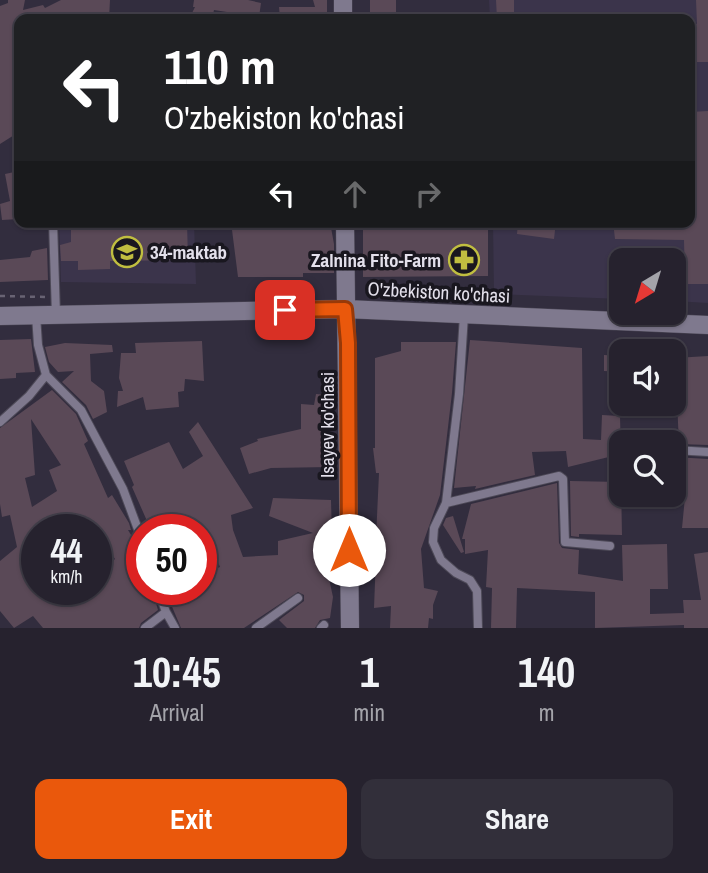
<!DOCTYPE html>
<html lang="en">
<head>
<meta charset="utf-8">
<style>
  body { margin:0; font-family:"Archivo Narrow",sans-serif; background:#322f3a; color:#f1f3f6; height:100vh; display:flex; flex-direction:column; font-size:26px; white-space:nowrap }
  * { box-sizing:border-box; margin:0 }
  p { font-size:23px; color:#a4a4aa }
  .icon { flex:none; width:38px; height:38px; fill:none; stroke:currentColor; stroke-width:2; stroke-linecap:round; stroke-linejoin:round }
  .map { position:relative; height:628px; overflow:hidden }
  .details { display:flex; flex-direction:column; background:#26222e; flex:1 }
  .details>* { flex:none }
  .guide { position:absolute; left:14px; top:14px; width:681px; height:214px; border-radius:14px; box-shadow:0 2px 5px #0004,0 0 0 2px #423f4a; background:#202124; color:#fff; overflow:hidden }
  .needle { width:46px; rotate:218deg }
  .buttons { position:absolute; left:609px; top:248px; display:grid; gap:14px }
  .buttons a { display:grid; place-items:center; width:77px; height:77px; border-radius:14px; background:#26222e; box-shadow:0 2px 5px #0004,0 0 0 2px #423f4a; font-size:35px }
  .speed { position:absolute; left:21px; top:514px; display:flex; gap:14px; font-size:35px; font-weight:700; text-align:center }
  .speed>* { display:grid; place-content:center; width:91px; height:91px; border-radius:50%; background:#26222e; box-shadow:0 2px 5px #0004,0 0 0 2px #423f4a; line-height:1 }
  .speed small { font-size:18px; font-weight:400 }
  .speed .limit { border:10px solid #d22; background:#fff; color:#111 }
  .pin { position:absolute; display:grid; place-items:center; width:60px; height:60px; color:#fff; margin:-30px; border-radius:14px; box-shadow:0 4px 10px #0006 }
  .me { position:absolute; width:77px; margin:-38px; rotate:0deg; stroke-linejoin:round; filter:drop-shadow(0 0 5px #0008) }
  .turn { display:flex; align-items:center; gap:24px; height:147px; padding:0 35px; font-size:32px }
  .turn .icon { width:91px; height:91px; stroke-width:2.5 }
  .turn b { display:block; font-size:49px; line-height:60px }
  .lanes { display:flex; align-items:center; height:66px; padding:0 35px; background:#0003; justify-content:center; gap:35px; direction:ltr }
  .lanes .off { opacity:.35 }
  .eta { display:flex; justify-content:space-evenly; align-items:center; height:119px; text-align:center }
  .eta b { font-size:42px; font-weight:700; line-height:49px }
  .primary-button { display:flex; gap:14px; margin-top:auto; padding:14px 35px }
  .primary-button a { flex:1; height:80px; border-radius:14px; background:#ea580c; color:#fff; font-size:28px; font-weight:700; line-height:80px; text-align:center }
  .primary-button a+a { background:#322f3a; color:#f1f3f6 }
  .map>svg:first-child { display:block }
  .built { fill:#3b344b }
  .building { fill:#5a4957; fill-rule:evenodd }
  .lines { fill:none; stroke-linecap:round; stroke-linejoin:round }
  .service-casing { stroke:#4e4a58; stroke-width:10 }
  .secondary-casing { stroke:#4e4a58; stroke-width:19 }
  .path { stroke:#686373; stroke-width:2.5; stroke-dasharray:5 5; stroke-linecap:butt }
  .service { stroke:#7f798e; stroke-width:8 }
  .secondary { stroke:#7f798e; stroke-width:18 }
  .route-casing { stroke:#983908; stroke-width:18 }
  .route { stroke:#ea580c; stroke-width:12 }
  .labels { text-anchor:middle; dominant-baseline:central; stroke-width:7; stroke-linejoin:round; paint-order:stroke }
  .poi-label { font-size:19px; font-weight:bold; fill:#e3e0eb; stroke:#19171f; text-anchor:start }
  .street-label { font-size:19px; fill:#e3e0eb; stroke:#19171f }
</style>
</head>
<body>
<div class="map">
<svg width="708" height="628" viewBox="0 0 708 628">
  <rect width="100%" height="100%" fill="#322d3e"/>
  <!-- built -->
  <path class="built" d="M489,0H708V303L674,301V261H621V299L494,294L493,222H690V19H490Z
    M59,222H194L196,284L61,282Z"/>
  <!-- building -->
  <path class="building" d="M8,0H25L23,10L43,5L45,8L61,0H110L109,19H65L64,13L52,19H19V132L0,144V6L8,3Z
    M194,0H248L261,3L259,17L214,10L212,19H189L195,7H193Z
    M313,0H327V19H280L279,7H315Z
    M370,0H396V19H370Z
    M496,0H514V19H497Z
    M696,0H708V62H690V24H697Z
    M708,111V284H685L684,240L615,239L613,222H690V112Z
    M19,171V219L2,220L0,204L10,201L5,174Z
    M71,222H187L188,260L110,261V269L78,270V261H61L60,245L71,242Z
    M231,222H330L334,244V273H303V277H238Z
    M363,222H488V276L363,277Z
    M518,222H556L554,239L517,234Z
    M47,248L48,280L0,282V260L30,257L32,251Z
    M31,339L35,372L16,373V378L0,379V340Z
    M470,340L582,348L583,439L601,440L602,415L620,416L621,454L568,467L566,451L532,452L535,475L475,489L476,486L454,488Z
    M202,341L204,381L185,379L184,391L178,392L179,407L146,410L143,397L117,407L118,391H123L119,378L121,353H136L135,343Z
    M401,342H456L452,393L440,495L421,549L424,588L438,591L433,605V619L429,618L428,628H390L391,606L374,608L376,556L373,557L374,538H376L379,473H376L373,448H375V358L401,351Z
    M65,343L112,345L113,352L90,354L91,381L104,391L107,412L93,419L86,405L62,382L74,371L58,372L49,362L45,347Z
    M604,355L621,356V372L604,371Z
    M708,356V445L679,444L675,358Z
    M52,390L76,414L88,441L84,444L108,498L112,495L129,523L131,530H128L136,543L142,559V590H152L158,610L141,623L139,628H43L33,616L14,628L0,611V561L17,547L10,515L2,517L0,504V428ZM31,419L61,465L49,470L57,491L32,507L25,478L35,475ZM37,530H96V545L103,541L115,559L96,576V590H37V557L32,550L37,546Z
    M316,394L328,395L330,467L271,468L249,474L240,448L258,441L257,439L301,429V404L314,405Z
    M198,422L253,508L231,515L233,530L243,557L278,555V541L313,533L269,516L273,498L331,500L333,572L328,574L333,597L330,618L320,620L315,628H287L279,620L304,601V595L298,592L244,628H181L165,590H201V574L220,567L209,539L201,541V530H151L132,487L134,485L124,461L169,442L183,469L203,456L189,432Z
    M674,457L708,459V528H682L685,497L674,498Z
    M570,481L621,482L622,535L579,534V537L571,536Z
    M557,483L559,543L562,548L579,550L578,574L623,581L622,545L667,544L668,589H650V614L684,613L683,600H701L694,554L708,552V628H684V625L595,628V592L517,588L516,628H491L492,588L486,587L488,550L465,554V539H462L471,504Z
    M453,516L464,552L461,553L443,525L446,518Z"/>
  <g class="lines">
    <!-- service casing -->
    <g class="service-casing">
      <path id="service" d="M53,222L56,315
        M36,315L38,345L46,375L81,410L123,489L142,540
        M464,315L459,394L446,503L434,528L433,542L441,560L456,573L470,580L477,591L478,628
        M0,422L29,396L46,375
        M674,450L708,452
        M446,503L559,476L563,479L565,542L610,546
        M158,590L166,612L175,628
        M145,628L166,612
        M256,628L298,598
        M321,628L324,625"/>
    </g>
    <!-- secondary casing -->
    <g class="secondary-casing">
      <path id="secondary" d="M343,0V19
        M345,222L350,628
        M0,316L345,309L708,325"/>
    </g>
    <!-- path -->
    <path class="path" d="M0,296L46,297"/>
    <!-- service -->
    <use href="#service" class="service"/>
    <!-- secondary -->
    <use href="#secondary" class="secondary"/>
  </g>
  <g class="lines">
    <!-- route casing -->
    <g class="route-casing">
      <path id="route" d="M285,310L345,309L348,343L349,550"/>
    </g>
    <!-- route -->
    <use href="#route" class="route"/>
  </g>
  <!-- icons -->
  <defs>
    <g id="school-ring" transform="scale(1.575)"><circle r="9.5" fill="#19171f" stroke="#c0be40" stroke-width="1.5"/><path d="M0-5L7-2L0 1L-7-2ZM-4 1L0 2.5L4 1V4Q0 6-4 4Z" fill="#c0be40"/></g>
    <g id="pharmacy-ring" transform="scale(1.575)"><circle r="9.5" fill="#19171f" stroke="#c0be40" stroke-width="1.5"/><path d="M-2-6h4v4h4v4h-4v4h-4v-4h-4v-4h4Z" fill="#c0be40"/></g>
  </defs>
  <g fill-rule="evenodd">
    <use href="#school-ring" x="127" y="252"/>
    <use href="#pharmacy-ring" x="464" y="260"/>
  </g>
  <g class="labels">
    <!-- poi labels -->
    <g class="poi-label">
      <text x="150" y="252">34-maktab</text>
      <text x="441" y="260" text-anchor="end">Zalnina Fito-Farm</text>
    </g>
    <!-- street labels -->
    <g class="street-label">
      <text transform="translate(439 292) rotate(3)">O'zbekiston ko'chasi</text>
      <text transform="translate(327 425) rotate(-90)">Isayev ko'chasi</text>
    </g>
  </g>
</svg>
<div class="buttons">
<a><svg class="needle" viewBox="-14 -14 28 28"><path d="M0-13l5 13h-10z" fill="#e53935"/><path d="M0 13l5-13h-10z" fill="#a4a4aa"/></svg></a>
<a><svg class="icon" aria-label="sound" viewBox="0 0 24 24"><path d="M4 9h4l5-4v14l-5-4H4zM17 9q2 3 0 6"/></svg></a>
<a><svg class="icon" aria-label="search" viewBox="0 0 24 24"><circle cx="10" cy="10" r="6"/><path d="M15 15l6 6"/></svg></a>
</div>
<div class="speed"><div>44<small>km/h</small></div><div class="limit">50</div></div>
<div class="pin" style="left:285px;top:310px;background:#d93025"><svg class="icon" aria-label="arrive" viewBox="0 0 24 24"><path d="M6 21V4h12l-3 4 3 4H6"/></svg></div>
<svg class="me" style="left:349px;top:550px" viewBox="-20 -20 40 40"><circle r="19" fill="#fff"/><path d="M0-13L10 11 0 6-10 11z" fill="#ea580c"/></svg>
<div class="guide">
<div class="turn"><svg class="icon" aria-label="left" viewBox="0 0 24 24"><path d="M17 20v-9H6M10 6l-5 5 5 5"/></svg><div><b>110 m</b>O'zbekiston ko'chasi</div></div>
<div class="lanes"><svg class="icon" aria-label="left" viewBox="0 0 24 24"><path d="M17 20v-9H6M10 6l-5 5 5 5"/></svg><svg class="icon off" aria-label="ahead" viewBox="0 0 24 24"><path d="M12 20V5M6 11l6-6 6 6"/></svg><svg class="icon off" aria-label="right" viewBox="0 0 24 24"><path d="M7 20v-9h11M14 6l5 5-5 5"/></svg></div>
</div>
</div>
<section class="details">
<div class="eta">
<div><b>10:45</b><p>Arrival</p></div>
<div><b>1</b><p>min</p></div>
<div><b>140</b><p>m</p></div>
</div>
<div class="primary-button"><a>Exit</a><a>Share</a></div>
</section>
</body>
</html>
